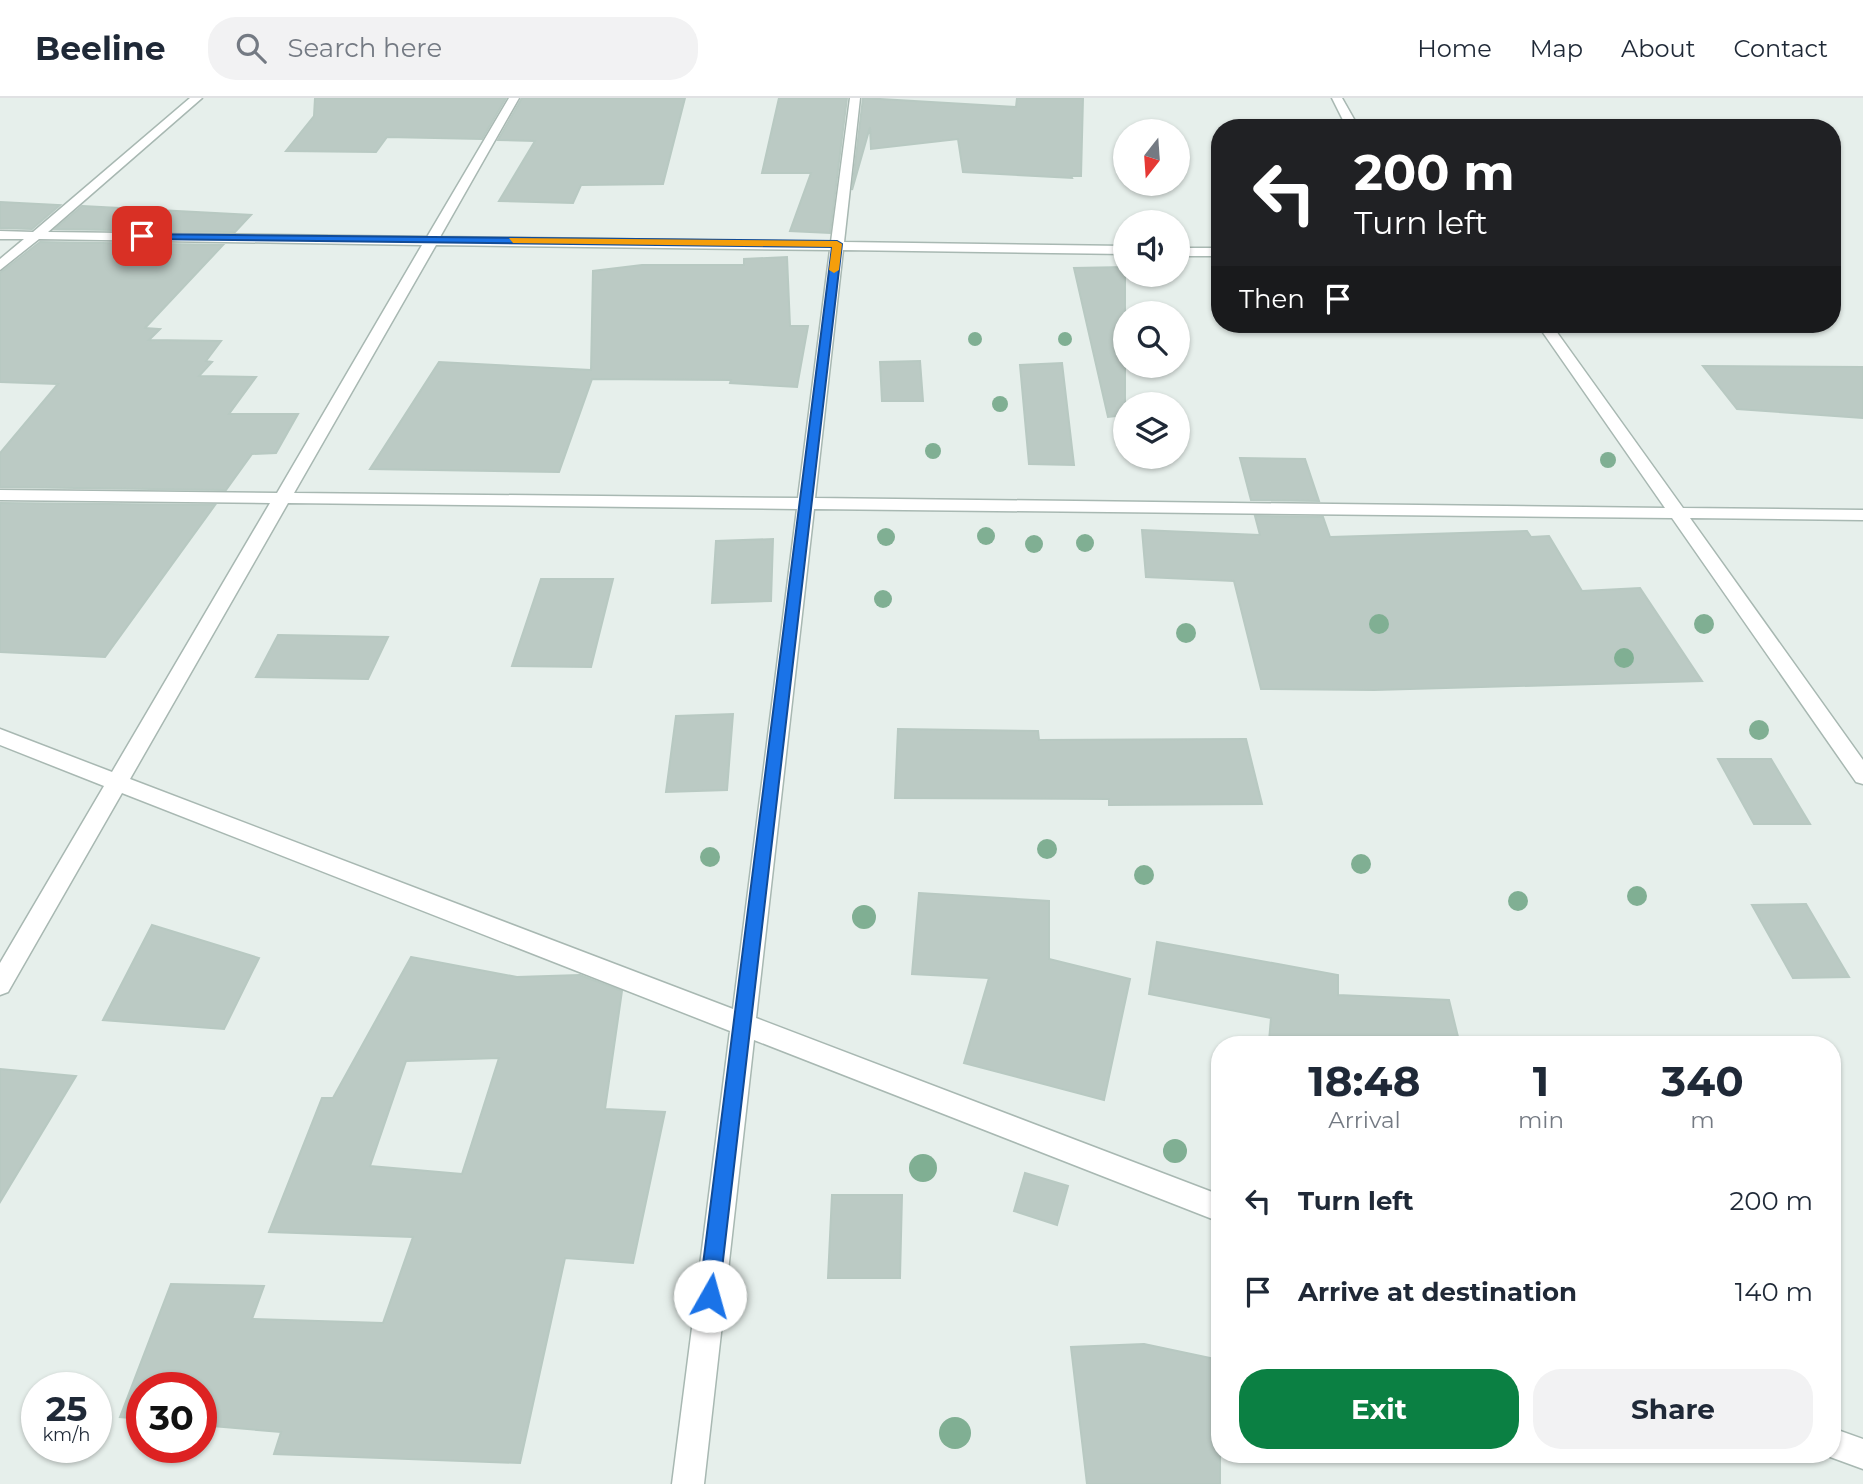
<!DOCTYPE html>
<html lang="en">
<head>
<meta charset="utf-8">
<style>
  body { margin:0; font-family:Montserrat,sans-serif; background:#f2f2f3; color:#1f2937; height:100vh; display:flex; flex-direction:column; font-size:26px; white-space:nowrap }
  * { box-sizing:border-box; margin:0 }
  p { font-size:23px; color:#747a83 }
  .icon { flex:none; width:38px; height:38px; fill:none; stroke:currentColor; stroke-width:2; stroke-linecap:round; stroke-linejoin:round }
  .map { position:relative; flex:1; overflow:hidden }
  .side { position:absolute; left:1211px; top:938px; width:630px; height:427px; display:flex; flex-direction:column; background:#fff; border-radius:28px; box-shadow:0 2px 5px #0004 }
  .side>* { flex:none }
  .top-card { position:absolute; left:1211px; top:21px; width:630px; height:214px; border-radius:28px; box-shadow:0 2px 5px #0004; background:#202124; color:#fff; overflow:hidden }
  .needle { width:46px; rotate:197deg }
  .controls { position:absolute; left:1113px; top:21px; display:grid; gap:14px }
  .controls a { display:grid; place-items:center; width:77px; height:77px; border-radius:50%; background:#fff; box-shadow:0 2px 5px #0004; font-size:35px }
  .speed { position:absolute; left:21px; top:1274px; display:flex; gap:14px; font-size:35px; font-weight:700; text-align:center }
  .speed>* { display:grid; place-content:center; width:91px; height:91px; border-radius:50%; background:#fff; box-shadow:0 2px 5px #0004; line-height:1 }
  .speed small { font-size:18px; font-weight:400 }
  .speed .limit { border:10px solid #d22; background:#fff; color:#111 }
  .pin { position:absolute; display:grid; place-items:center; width:60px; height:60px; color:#fff; margin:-30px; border-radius:14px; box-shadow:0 4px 10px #0006 }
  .me { position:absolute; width:77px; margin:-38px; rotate:7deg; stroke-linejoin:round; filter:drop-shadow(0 0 5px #0008) }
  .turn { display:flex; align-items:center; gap:24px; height:147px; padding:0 28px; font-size:32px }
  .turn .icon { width:91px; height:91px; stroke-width:2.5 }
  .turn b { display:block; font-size:49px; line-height:60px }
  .then { display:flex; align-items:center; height:66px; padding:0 28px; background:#0003; gap:14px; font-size:26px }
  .eta { display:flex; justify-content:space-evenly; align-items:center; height:119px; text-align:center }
  .eta b { font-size:42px; font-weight:700; line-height:49px }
  .primary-button { display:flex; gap:14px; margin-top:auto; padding:14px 28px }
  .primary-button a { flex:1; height:80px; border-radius:28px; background:#0b8043; color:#fff; font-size:28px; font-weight:700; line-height:80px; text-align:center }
  .primary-button a+a { background:#f2f2f3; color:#1f2937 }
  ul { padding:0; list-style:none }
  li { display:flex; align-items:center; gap:21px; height:91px; padding:0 28px }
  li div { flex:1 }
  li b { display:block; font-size:26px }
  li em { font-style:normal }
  header { display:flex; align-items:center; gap:42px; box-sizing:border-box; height:98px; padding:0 35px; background:#fff; border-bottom:2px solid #e0e1e3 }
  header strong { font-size:33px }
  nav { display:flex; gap:38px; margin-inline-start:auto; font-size:24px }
  .search { width:490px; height:63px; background:#f2f2f3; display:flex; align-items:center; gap:18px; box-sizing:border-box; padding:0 24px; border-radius:28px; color:#747a83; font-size:26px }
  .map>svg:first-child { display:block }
  .building { fill:#bbcac4; stroke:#b8c9c2; stroke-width:2; fill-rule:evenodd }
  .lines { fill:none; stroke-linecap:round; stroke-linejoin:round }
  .minor-casing { stroke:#a8b8b2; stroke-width:3 }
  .minor { fill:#fff; fill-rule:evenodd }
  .tree { fill:#80af93 }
  .route { fill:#1a73e8; stroke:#114b97; stroke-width:2 }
  .slow { fill:#f59e0b }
</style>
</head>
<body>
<header>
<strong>Beeline</strong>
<div class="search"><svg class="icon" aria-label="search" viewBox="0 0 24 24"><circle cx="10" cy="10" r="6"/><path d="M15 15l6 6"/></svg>Search here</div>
<nav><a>Home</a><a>Map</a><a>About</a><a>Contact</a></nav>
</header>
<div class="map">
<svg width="1863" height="1386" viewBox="0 0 1863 1386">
  <rect width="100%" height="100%" fill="#e6efeb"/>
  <!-- building -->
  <path class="building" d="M315,0H506L482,41L387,39L376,54L286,53L314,18Z
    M522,0H685L663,86L581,87L573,105L499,103L535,43L498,42Z
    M779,0H847L830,135L790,133L811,75H762Z
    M863,0L1016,9L1017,0H1083L1081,78H1071L1072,80L963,74L958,41L871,51L870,29L852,92Z
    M0,104L60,107L32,131L0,130Z
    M82,108L251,117L235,134L55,131Z
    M40,144L223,147L145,230L160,231L149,242L221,243L206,263L212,264L199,278L256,279L229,316H298L276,355L252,356L226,392L0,389V355L58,286L0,284V175Z
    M787,159L790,228H808L797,289L730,285L731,282L592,281L559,374L370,371L439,264L591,272L593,173L642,167H744V161Z
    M1125,169V317L1108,319L1074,170Z
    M920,263L923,303H882L880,264Z
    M1062,265L1074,367L1029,366L1020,267Z
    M1703,268L1863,269V320L1737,311Z
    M1240,360L1305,361L1319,403L1251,402Z
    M0,405L215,407L105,559L0,554Z
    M1255,418L1323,419L1330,439L1527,433L1531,439L1549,438L1582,493L1640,490L1702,583L1374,592L1261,591L1234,483L1146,479L1142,432L1260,437Z
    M773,441L771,503L712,505L716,443Z
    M541,481H613L591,569L512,568Z
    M278,537L388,539L368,581L256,579Z
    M733,616L727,692L666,694L676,618Z
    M898,631L1038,633L1039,642L1246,641L1262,706L1109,707V701L895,700Z
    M1718,661H1771L1810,726H1754Z
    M919,795L1049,803V861L1130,881L1104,1002L964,965L989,880L912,876Z
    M1806,806L1849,879L1793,880L1752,807Z
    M152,827L259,860L224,931L103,922Z
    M1157,844L1338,877V897L1449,902L1460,947H1290L1269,943L1271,920L1149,896Z
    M411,859L517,879L580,877L622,893L605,1011L665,1014L633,1165L565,1160L520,1365L274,1356L281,1334L201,1327V1290H142V1321L120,1319L171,1186L264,1188L252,1221L383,1225L413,1139L269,1134L322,1000H333ZM499,960L462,1076L370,1068L406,963Z
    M0,971L76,978L0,1104Z
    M1025,1075L1068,1088L1057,1127L1014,1113Z
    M832,1097H902L900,1180H828Z
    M1144,1246L1220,1262V1386H1087L1071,1249Z"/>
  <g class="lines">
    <!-- minor casing -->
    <g class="minor-casing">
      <path id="minor" d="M190,0H202L48,134L427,139L509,0H519L440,139L831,144L850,0H860L844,144L1125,148V156L843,152L815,400L1665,410L1537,226H1551L1683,410L1863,412V422L1690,420L1863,662V686L1856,684L1672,420L814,411L756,920L1220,1097V1124L754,942L704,1386H672L730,933L122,695L8,894L0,897V865L104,688L0,647V631L112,674L270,405L0,402V392L277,395L422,147L39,141L0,172V161L24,141H0V133L33,134ZM436,147L830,152L798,400L294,395ZM288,405L797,411L733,911L130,681Z
        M1332,0H1342L1359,30H1347Z
        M1178,150H1220V158H1178Z
        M1832,1330L1863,1341V1371L1822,1356H1832Z"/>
    </g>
    <!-- minor -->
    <use href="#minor" class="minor"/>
  </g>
  <!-- trees -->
  <g class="tree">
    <circle cx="975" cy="241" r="7"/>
    <circle cx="1065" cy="241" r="7"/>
    <circle cx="1000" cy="306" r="8"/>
    <circle cx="933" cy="353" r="8"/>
    <circle cx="1608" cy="362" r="8"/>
    <circle cx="986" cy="438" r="9"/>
    <circle cx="886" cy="439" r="9"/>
    <circle cx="1085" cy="445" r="9"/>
    <circle cx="1034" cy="446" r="9"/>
    <circle cx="883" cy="501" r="9"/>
    <circle cx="1379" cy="526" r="10"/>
    <circle cx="1704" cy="526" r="10"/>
    <circle cx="1186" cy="535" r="10"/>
    <circle cx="1624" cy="560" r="10"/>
    <circle cx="1759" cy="632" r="10"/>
    <circle cx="1047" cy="751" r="10"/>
    <circle cx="710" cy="759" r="10"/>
    <circle cx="1361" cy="766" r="10"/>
    <circle cx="1144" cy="777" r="10"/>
    <circle cx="1637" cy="798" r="10"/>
    <circle cx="1518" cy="803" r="10"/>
    <circle cx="864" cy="819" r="12"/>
    <circle cx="1175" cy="1053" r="12"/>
    <circle cx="923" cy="1070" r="14"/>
    <circle cx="955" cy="1335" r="16"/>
  </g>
  <!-- route -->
  <path class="route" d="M138,136L837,143L842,146L718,1205L710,1208L703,1205L699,1198L832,149L142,141Z"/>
  <!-- slow -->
  <path class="slow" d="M509,140L837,143L842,146L839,172L834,175L829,172L832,149L513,145Z"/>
</svg>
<div class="controls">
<a><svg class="needle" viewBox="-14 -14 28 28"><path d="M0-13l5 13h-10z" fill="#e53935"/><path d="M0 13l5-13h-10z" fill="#747a83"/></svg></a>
<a><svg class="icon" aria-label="sound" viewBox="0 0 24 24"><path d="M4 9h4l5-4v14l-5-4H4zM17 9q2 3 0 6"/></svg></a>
<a><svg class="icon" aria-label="search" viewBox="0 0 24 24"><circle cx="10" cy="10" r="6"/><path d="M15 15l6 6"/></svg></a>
<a><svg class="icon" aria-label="layers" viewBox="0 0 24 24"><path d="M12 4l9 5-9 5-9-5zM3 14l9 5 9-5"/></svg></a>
</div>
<div class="speed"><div>25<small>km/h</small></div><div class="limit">30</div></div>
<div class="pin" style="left:142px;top:138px;background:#d93025"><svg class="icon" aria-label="arrive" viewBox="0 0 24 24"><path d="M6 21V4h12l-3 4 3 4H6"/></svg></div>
<svg class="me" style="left:710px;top:1198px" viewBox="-20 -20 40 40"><circle r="19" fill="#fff"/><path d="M0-13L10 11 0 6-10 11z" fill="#1a73e8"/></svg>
<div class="top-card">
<div class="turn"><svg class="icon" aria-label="left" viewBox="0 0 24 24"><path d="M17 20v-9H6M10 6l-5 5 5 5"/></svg><div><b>200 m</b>Turn left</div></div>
<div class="then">Then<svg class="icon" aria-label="arrive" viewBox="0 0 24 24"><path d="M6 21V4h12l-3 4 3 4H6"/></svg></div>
</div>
<section class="side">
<div class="eta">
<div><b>18:48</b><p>Arrival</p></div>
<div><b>1</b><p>min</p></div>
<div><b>340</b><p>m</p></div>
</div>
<ul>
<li><svg class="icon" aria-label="left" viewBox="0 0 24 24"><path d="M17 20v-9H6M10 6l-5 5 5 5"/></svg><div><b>Turn left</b></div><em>200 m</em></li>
<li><svg class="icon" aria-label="arrive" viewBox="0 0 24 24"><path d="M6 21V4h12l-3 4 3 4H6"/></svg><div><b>Arrive at destination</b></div><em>140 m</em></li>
</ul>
<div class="primary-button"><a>Exit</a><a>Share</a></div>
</section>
</div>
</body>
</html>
